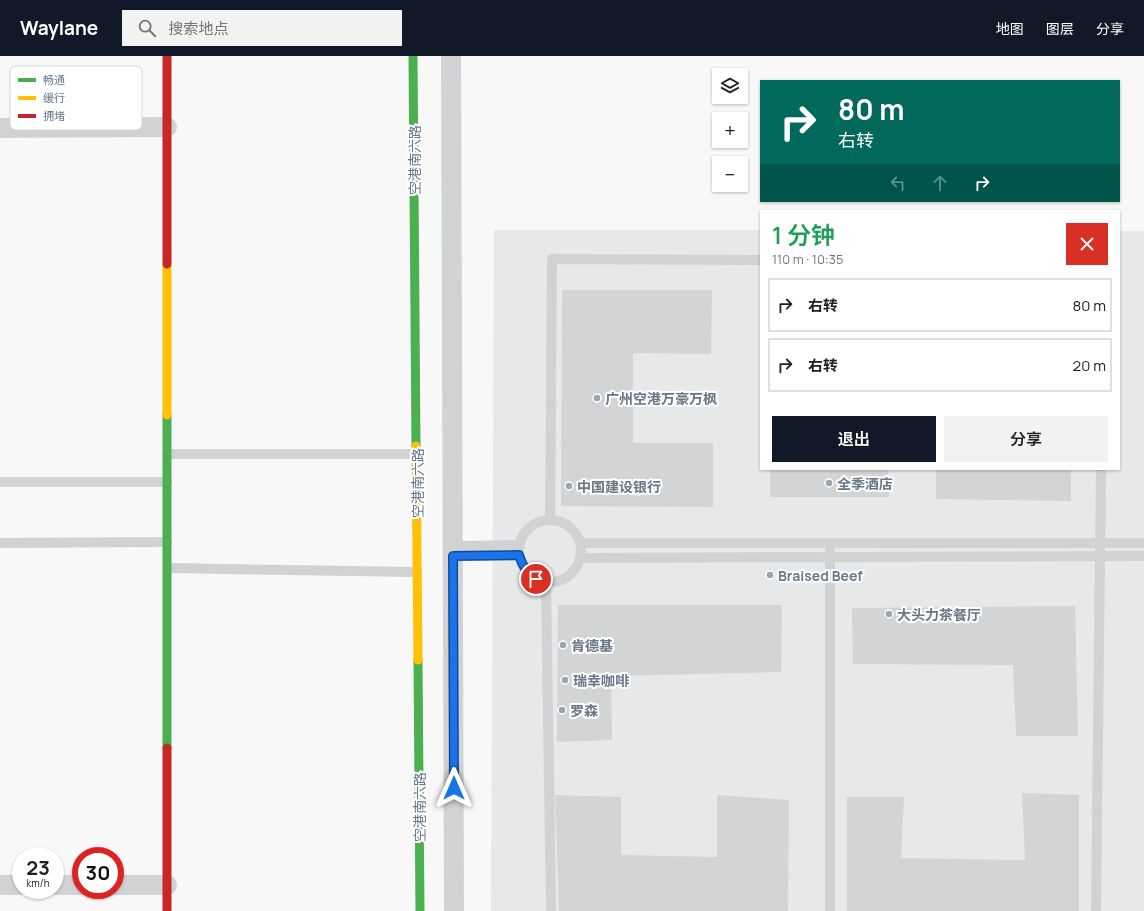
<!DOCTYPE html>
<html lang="zh">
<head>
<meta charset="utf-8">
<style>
  body { margin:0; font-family:Manrope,"Noto Sans SC",sans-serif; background:#f2f2f2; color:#202124; height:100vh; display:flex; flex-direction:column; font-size:15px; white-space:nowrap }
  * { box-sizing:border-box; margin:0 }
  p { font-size:13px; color:#757577 }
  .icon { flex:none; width:22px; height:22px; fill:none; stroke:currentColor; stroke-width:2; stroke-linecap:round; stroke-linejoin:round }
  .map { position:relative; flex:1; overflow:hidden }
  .panel { position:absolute; left:760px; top:154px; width:360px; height:260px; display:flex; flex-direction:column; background:#fff; border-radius:0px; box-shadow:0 1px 3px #0004 }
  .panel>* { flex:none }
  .banner { position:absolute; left:760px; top:24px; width:360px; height:122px; border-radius:0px; box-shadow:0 1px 3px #0004; background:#00695c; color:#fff; overflow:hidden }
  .tools { position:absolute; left:712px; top:12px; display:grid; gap:8px }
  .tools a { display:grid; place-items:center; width:36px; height:36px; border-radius:0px; background:#fff; box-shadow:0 1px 3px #0004; font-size:20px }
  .speed { position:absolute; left:12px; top:791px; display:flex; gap:8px; font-size:20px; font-weight:700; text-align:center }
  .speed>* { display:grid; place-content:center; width:52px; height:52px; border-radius:50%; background:#fff; box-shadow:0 1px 3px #0004; line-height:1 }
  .speed small { font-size:10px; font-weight:400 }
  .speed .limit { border:6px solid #d22; background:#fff; color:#111 }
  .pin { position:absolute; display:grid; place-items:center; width:34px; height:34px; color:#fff; margin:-17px; border:2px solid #fff; border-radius:50%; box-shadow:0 1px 4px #0007 }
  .me { position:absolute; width:44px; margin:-22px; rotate:0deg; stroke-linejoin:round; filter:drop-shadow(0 0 3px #0008) }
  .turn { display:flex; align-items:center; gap:14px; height:84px; padding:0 12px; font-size:18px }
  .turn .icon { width:52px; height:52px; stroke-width:2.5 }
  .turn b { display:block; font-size:28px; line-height:34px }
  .lanes { display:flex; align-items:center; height:38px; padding:0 12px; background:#0003; justify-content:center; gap:20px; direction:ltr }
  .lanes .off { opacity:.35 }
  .round { display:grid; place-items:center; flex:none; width:42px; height:42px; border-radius:0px; background:#f2f2f2 }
  .summary { display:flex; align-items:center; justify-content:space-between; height:68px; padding:0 12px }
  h1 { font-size:24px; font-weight:600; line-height:30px; color:#1e9e55 }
  .action { display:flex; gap:8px; margin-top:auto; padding:8px 12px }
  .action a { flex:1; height:46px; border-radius:0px; background:#111827; color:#fff; font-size:16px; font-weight:600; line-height:46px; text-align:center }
  .action a+a { background:#f2f2f2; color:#202124 }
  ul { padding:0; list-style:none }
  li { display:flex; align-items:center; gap:12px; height:54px; margin:0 8px 6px; padding:0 4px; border:2px solid #e0e0e0; border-radius:0px }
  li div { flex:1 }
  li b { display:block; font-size:15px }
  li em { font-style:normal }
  header { display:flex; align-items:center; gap:24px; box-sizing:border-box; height:56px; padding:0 20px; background:#111827; color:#fff }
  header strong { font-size:19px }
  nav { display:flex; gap:22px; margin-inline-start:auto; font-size:14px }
  .search { width:280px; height:36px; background:#f2f2f2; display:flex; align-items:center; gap:10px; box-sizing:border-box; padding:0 14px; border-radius:0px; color:#757577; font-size:15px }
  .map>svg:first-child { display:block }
  .built { fill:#e7e8e9 }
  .building { fill:#d3d4d5 }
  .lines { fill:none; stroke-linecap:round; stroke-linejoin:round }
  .lane { stroke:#d0d2d3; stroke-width:10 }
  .street { stroke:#d0d2d3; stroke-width:20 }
  .fast { stroke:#4caf50; stroke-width:9 }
  .slow { stroke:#ffc107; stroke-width:9 }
  .jam { stroke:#c62828; stroke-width:9 }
  .route-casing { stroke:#114b97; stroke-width:10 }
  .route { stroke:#1a73e8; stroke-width:7 }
  .poi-dot { fill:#9aa5b0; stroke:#fff; stroke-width:1.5 }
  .labels { text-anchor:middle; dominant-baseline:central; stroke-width:4; stroke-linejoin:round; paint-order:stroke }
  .street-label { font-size:14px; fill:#687889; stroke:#fff }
  .poi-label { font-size:14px; font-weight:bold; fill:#687889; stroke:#fff; text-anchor:start }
  .key { fill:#fff; stroke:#d2d6dc; stroke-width:1 }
  .key-label { font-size:11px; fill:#687889 }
</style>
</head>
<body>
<header>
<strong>Waylane</strong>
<div class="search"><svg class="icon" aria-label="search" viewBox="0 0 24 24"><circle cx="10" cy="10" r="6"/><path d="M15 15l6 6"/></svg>搜索地点</div>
<nav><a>地图</a><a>图层</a><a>分享</a></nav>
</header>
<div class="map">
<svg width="1144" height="855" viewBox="0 0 1144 855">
  <rect width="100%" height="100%" fill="#f8f8f8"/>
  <!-- built -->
  <path class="built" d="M494,174H761V413H1119V175H1144V855H491Z"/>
  <!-- building -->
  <path class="building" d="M562,234H712L711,298L633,297V387H713V451L561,450Z
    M770,413H888L889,441H770Z
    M936,413H1071V445L936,443Z
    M558,549H782L781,616L611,620L612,684L557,686Z
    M1075,550L1078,680H1016L1013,609L853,608L852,552Z
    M1022,737L1079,739V855H847V741H904L901,802L1025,804Z
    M555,739L621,741V799L717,801V739L789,744L788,855H559Z"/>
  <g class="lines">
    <!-- lane -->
    <path class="lane" d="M167,398H416
      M0,426H167
      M550,464L552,203L761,204
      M519 495a31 31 0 1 1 62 0a31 31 0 1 1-62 0Z
      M0,487L167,486
      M581,487H1144
      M453,490L520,489
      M830,495V855
      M453,500L519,499
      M580,502L1144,500
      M167,512L417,516
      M546,526L551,855
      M1096,855L1101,413"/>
    <!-- street -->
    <path class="street" d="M451,0L454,855
      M0,72L167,71
      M0,829H21
      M55,829H81
      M115,829H167"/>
    <!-- fast -->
    <path class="fast" d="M413,0L416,390
      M167,359V692
      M418,604L420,855"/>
    <!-- slow -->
    <path class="slow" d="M167,208V359
      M416,390L418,604"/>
    <!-- jam -->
    <path class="jam" d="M167,0V208
      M167,692V855"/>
  </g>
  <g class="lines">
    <!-- route casing -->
    <g class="route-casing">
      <path id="route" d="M454,732L453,500L519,499C523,511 526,515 536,523"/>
    </g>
    <!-- route -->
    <use href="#route" class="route"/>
  </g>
  <!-- markers -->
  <g class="poi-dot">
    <circle cx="597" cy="342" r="4"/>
    <circle cx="829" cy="427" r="4"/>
    <circle cx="569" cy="430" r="4"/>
    <circle cx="770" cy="519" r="4"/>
    <circle cx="889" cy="558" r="4"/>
    <circle cx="563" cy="589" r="4"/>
    <circle cx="565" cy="624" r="4"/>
    <circle cx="562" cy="654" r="4"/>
  </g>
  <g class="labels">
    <!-- street labels -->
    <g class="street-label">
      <text transform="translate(414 104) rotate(-90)">空港南六路</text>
      <text transform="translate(417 427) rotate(-90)">空港南六路</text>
      <text transform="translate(419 751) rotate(-90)">空港南六路</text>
    </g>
    <!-- poi labels -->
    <g class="poi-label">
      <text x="605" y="342">广州空港万豪万枫</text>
      <text x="837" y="427">全季酒店</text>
      <text x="577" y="430">中国建设银行</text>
      <text x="778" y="519">Braised Beef</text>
      <text x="897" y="558">大头力茶餐厅</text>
      <text x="571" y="589">肯德基</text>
      <text x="573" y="624">瑞幸咖啡</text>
      <text x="570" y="654">罗森</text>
    </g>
  </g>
  <!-- legend -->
  <rect x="10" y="10" width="132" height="64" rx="6" class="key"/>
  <rect x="18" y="22" width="18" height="4" fill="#4caf50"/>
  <rect x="18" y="40" width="18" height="4" fill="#ffc107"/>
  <rect x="18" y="58" width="18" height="4" fill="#c62828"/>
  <g class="key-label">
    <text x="43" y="28">畅通</text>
    <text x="43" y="46">缓行</text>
    <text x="43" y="64">拥堵</text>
  </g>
</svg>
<div class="tools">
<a><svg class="icon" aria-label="layers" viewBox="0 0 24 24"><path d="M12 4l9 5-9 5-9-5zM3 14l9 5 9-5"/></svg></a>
<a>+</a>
<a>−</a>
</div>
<div class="speed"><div>23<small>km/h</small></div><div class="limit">30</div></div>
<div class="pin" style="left:536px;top:523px;background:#d93025"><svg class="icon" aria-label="arrive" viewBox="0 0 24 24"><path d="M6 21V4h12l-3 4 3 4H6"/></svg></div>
<svg class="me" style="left:454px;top:732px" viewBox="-20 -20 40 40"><path d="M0-17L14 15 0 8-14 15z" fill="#1a73e8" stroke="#fff" stroke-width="4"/></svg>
<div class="banner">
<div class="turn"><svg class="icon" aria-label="right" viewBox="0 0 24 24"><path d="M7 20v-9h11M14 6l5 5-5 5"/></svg><div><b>80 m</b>右转</div></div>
<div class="lanes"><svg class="icon off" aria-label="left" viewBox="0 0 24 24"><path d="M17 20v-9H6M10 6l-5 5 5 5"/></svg><svg class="icon off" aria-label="ahead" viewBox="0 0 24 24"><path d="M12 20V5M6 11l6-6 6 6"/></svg><svg class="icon" aria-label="right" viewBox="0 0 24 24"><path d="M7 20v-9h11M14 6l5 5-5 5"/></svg></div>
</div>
<section class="panel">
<div class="summary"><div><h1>1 分钟</h1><p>110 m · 10:35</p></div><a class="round" style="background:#d93025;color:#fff"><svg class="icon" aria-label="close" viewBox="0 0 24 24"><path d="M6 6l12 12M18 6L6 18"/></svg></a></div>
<ul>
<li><svg class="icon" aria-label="right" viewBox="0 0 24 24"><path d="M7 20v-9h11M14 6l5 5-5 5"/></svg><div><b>右转</b></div><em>80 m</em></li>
<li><svg class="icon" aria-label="right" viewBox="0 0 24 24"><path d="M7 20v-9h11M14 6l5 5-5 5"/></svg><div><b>右转</b></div><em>20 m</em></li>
</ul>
<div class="action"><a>退出</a><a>分享</a></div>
</section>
</div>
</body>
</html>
